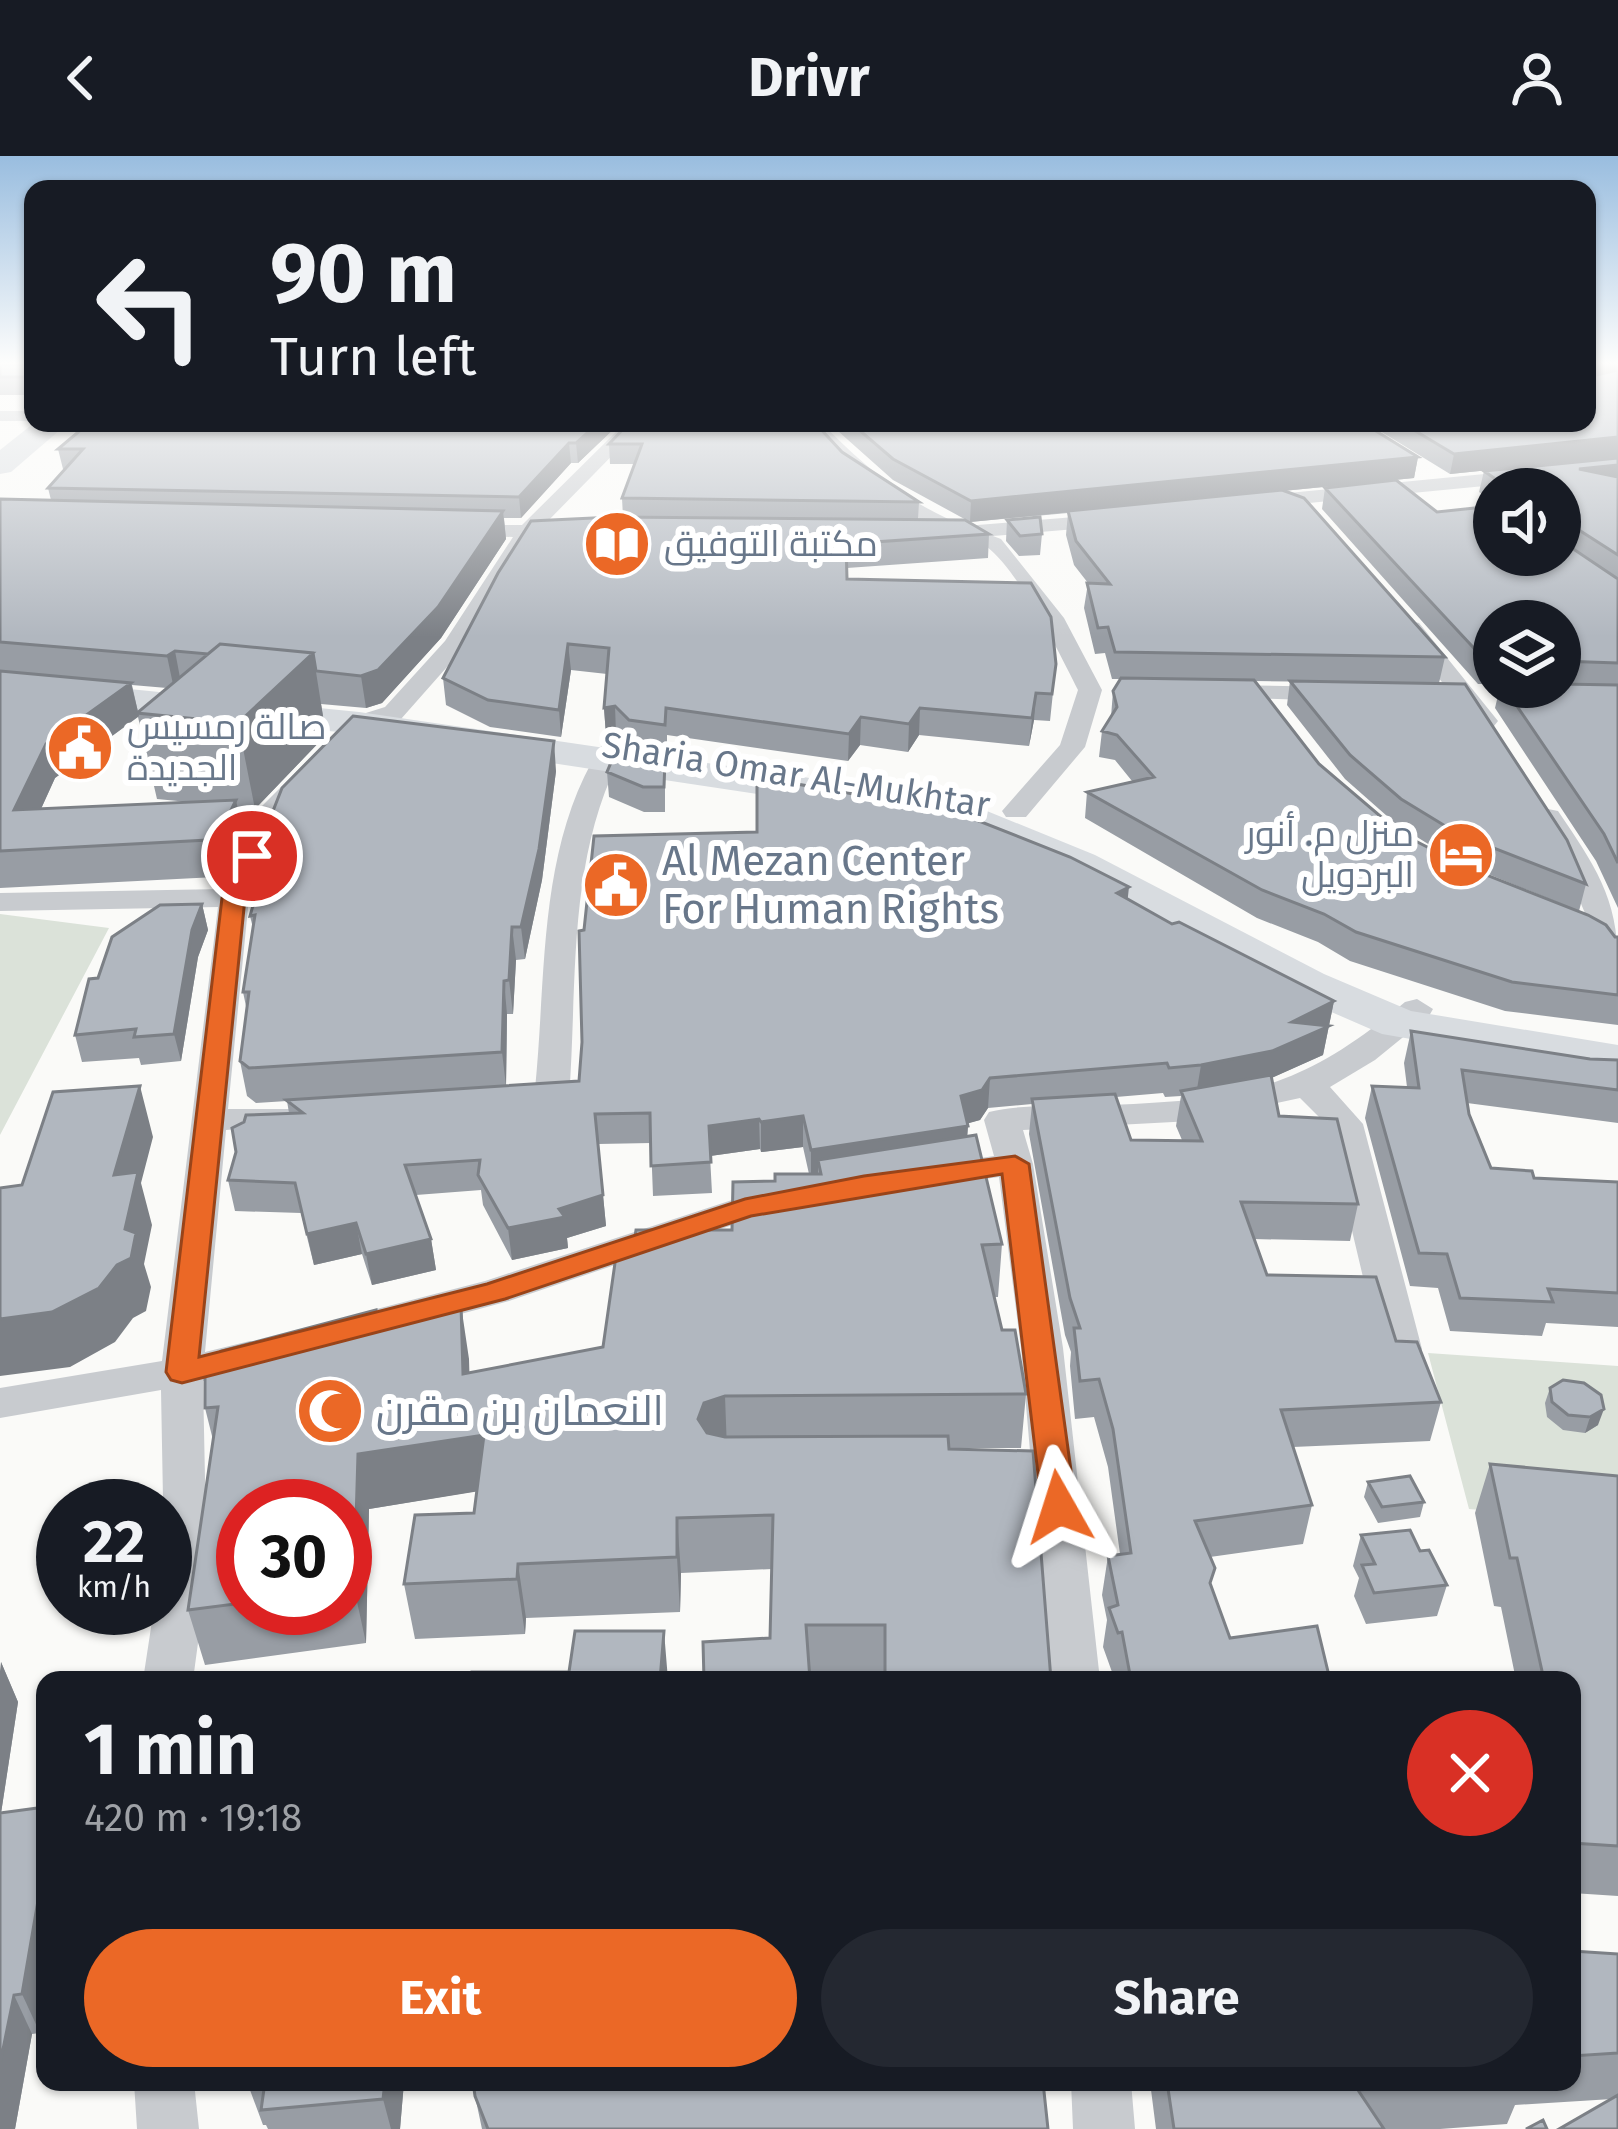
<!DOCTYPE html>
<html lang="en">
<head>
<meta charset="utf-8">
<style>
  body { margin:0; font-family:"Fira Sans",Cairo,sans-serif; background:#242831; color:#f1f3f6; height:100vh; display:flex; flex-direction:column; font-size:45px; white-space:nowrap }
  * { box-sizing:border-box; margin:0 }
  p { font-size:39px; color:#9ea1a6 }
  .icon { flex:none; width:66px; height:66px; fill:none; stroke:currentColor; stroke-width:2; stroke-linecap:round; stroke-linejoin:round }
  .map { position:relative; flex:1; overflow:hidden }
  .side { position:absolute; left:36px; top:1515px; width:1545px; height:420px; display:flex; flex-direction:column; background:#171b24; border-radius:24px; box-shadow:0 3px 9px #0004 }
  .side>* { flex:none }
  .hud { position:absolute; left:24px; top:24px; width:1572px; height:252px; border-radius:24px; box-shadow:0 3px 9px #0004; background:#171b24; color:#f1f3f6; overflow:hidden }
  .tools { position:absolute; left:1473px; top:312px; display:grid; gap:24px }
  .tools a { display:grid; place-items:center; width:108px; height:108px; border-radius:50%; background:#171b24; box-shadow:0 3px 9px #0004; font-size:60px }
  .speed { position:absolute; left:36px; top:1323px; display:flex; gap:24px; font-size:60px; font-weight:700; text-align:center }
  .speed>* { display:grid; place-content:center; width:156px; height:156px; border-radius:50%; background:#171b24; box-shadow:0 3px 9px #0004; line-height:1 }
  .speed small { font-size:30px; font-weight:400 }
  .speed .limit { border:18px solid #d22; background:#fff; color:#111 }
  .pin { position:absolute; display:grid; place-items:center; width:102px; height:102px; color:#fff; margin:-51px; border:6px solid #fff; border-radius:50%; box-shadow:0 3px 12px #0007 }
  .me { position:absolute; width:132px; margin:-66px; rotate:354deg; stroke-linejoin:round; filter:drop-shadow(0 0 9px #0008) }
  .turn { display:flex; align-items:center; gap:42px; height:252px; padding:0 48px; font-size:54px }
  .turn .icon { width:156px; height:156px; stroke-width:2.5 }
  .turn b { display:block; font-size:84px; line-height:102px }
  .round { display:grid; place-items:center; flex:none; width:126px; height:126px; border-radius:63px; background:#242831 }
  .headline { display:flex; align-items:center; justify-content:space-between; height:204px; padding:0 48px }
  h1 { font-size:72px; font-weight:700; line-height:90px }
  .primary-button { display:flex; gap:24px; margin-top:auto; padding:24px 48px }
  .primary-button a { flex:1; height:138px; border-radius:72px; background:#eb6826; color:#fff; font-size:48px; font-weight:700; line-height:138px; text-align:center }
  .primary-button a+a { background:#242831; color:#f1f3f6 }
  header { display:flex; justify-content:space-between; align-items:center; height:156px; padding:0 48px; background:#171b24; font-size:54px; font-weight:700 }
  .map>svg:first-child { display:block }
  .green { fill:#dbe2d9 }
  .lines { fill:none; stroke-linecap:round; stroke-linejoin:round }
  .street { fill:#c8cbcf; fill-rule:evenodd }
  .secondary { fill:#d8dce0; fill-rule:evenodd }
  .primary { fill:#d8dce0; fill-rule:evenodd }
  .wall { fill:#989da4; fill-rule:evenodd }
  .shaded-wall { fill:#7c8086 }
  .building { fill:#b1b7bf; stroke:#7c8086; stroke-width:3 }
  .route { fill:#eb6826; stroke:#994419; stroke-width:3 }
  .labels { text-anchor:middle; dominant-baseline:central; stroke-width:12; stroke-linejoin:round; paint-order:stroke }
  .far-poi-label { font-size:36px; fill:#68778a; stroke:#fff; text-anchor:start }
  .far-street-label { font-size:36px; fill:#68778a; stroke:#fff }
  .poi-label { font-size:42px; fill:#68778a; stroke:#fff; text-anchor:start }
</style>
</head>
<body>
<header><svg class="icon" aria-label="back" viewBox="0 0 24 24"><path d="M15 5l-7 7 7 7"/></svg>Drivr<svg class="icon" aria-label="person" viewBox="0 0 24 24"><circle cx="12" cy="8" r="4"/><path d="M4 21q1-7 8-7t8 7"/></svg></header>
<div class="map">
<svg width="1618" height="1973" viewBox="0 0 1618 1973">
  <rect width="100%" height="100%" fill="#fafaf8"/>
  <!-- green -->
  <path class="green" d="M0,758L109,772L0,979Z
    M1428,1197L1618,1210V1366L1469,1353Z"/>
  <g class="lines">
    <!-- street -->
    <path class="street" d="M0,255H33V265H0Z
      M625,267H644L544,369L579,372V380L533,381L462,494L401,563L368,572L284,660L249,742L228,953H306L312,960L306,967L226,974L205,1196L250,1185L265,1189L271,1199L265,1209L203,1225L207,1420L193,1524H143L154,1452H165L161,1234L0,1262V1232L162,1205L218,751L0,755V737L223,733L261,651L350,562L385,551L445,485L513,381L459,379L449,373L452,369H522Z
      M803,267H822C861,308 911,350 965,370L1112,358L1122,364L1112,370L993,380L1001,383L1064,462L1102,534L1085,591L1026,661H1006L1002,655L1060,589L1078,534C1060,498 1019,415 987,391C970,379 950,386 932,382L929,378L935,373L845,313Z
      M1618,305V317L1256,352L1246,346L1256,340Z
      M1411,465L1419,467L1494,560L1498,565L1494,570H1476L1400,472Z
      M1220,529L1339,531L1351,538L1339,545L1211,541L1208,536Z
      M614,581L627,589C566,696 578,822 569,942L564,949L511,951L506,944L511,937L535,933C547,815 537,686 605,584Z
      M1548,653L1558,655C1594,708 1618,742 1618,807L1602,798L1564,707L1534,661Z
      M1417,843L1433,853L1429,860L1375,904L1330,931L1363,968L1422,1193L1416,1203L1401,1207L1386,1203L1380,1193L1327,969L1300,942L1192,965L1023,974L1033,1008L1063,1192L1100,1524H1050L1021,1192L999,1021L940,1029L927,1026L922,1018L927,1010L994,1000L984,964L989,956C1027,947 1070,951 1109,949C1242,944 1302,933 1405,846Z
      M779,1033L792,1037L798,1045L792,1053L753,1062L509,1145L379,1180L365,1176L359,1166L365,1156L485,1125L732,1044Z
      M134,1926H194L199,1973H137Z
      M1071,1926H1131L1135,1973H1073Z"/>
    <!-- secondary -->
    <path class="secondary" d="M0,520L359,556L960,644L1095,699L1324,818L1411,855L1618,889V919L1382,878L1290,838L1065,717L950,667L359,578L0,542Z"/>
    <!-- primary -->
    <path class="primary" d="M34,267H68L11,316L0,318V294Z"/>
  </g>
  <!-- wall -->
  <path class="wall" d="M0,205H33V239H0Z
    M1618,205V301L1450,318L1367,267H1587Z
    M77,267H620L578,307H571L521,362H504L506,383L441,482L382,547L366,552L321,548L326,579L255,653L237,651L243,679L226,715L217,716L216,721L0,732V343L51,344L48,332L65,313H63L58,293L85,270H78ZM132,529L167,532L138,556ZM138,561L157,643L188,646L41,653L55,622Z
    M829,267H1363L1418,301L1414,322L1283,335L1445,501L1439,527L1255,525L1319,608L1400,677L1466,711L1618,781V869L1505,855L1350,805L1318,786L1257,762L1085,662L1087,636L1132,625L1115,604L1099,601L1102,575L1111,561L1113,535L1121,523H1112L1105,497L1095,498L1084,452L1088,427L1074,409L1066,379L1068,357L970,366L893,324Z
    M609,288L842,296L919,346L918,363L989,378L988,402L847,412V423L1056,508L1050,565L1034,564L1029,590L919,579L908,596L860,589L848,605L667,579V596L631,591L616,577L606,579L604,552L607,518L571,514L561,581L490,571L446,549L443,522L623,361L622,342L634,308H610Z
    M1618,302V752L1596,705L1495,552L1500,531H1560V465H1494V528H1478L1322,353L1325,332L1494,399L1560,333H1494V346L1479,336L1484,315Z
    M1007,364L1042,378L1040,399L1019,400L1006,385Z
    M1290,525L1586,728L1579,755L1454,704L1396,668L1345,623L1287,549Z
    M665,604V656H644L609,641L607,616Z
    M556,615L542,724L525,803L516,804L513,858H507L506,930L579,925L1128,743L1172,768L1334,845L1323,899L1271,922L1279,960L1358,1048L1350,1085L1254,1083L1267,1119L1396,1185L1441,1246L1430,1285L1293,1291L1312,1349L1303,1388L1210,1401L1211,1430L1230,1482L1330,1524H1118L1116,1515L1112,1516L1103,1491L1107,1464L1102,1439L1108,1400L1120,1398L1108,1311L1094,1261L1075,1263L1070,1210L1071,1196L1065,1179L1029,978L1032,948L988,952L980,964L968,967L967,980L1002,1088L998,1141H994L1002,1174L1026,1238L1021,1292H949L1051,1524H704L770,1482L772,1413L681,1417L680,1456L526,1462L525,1478L415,1483L404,1428L474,1357L477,1335L369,1353L366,1487L205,1509L188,1454L213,1284L205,1252L377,1159L469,1203V1217L603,1191L633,1093L732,1074L775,1025L809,1018L803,991L761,996L760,993L710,1000L712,1037L653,1040L651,987L598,988L606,1070L567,1082L568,1092L512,1104L483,1049L481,1034L416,1039L431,1083L436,1114L372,1129L362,1098L314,1109L301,1057L235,1055L228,1024L289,957L287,945L256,947L247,940L240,905L247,855L243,836L253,772L250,760L258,732L256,722ZM1163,937L1165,941L1181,940L1176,970L1182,984H1131L1116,941ZM243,1350H345V1452H243Z
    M202,748L208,774L198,801L181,905L141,909L139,902L82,906L75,879L98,822Z
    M1411,875L1590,903L1618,904V967L1467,947L1469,958L1491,1012L1534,1022L1618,1026V1171L1546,1167L1542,1180L1450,1175L1438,1132L1410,1130L1365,962L1372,930L1407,931L1404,907Z
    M1550,1232L1598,1269L1585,1277L1563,1274L1547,1261L1545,1247Z
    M1490,1308L1618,1320V1740L1572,1737V1524H1516L1501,1451L1494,1450L1475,1357Z
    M1368,1326L1424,1346L1420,1361L1378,1367L1364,1341Z
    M1361,1379L1420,1395L1447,1429L1437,1460L1366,1468L1354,1440L1359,1422L1353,1410Z
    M1,1506L18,1546L1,1657L40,1877L32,1878L15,1973H0Z
    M1572,1795L1618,1798V1973L1612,1943L1515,1949L1507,1968L1440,1973H1156L1150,1926H1572Z
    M247,1926H404L400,1973H268L266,1969H263Z
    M475,1940L1048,1973H482Z"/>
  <!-- shaded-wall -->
  <path class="shaded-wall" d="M1587,205H1618L1617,216L1587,220Z
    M598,267H620L578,307L576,287Z
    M1618,281V301L1450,318L1454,298Z
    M569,287L571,307L521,362L519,341Z
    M1418,301L1414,322L970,366L971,345Z
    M1618,309V329L1579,313Z
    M503,355L506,383L441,482L382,547L366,552L361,520Z
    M1568,367L1562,389L1560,390V371Z
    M568,488L571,514L561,581L559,554Z
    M175,495L181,527L174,533L167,500Z
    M313,497L326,579L255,653L238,567Z
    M131,527L139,560L55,622L24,690L14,654L46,588Z
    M1036,537L1034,564L1029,590L1032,562Z
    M615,550L616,577L606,579L604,552Z
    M920,552L919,579L908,596L909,568Z
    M861,561L860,589L848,605L849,578Z
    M554,585L556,615L542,724L525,803L521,771Z
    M236,644L243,679L226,715L219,679Z
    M209,679L217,716L216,721L208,684Z
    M1129,731L1126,758L1117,737Z
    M202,748L208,774L198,801L181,905L174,878L192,774Z
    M512,771L516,804L513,858L509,824Z
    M504,825L507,858L506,930L502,896Z
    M1334,845L1323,899L1267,924L1196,939L1201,909Z
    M990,922L988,952L980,964L959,970L961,940Z
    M140,930L153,981L141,1027L152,1069L144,1108L151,1131L146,1155L133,1162L115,1186L70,1211L0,1220V1163L114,1019Z
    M803,960V991L761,996V966Z
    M759,963L760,993L710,1000L709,970Z
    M968,970L966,1000L818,1004V1024L811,1025V994Z
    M603,1039L606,1070L567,1082L568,1092L512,1104L508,1072L559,1053Z
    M356,1067L362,1098L314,1109L307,1078Z
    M431,1083L436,1114L372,1129L366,1098Z
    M461,1149L469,1203L471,1272L463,1218Z
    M725,1240L727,1294L707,1301L698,1263L704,1247Z
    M1604,1253L1598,1269L1585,1277L1590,1261Z
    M484,1279L492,1333L369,1353L366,1487L354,1432L358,1298Z
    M677,1362L681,1417L680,1456L677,1401Z
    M518,1408L526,1462L525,1478L517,1423Z
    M664,1475L668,1524H660Z
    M1,1506L18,1546L0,1664V1515Z
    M45,1704V1848L40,1877L22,1838Z
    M14,1839L32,1878L15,1973H0V1908Z
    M385,1926H404L400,1973H391L383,1943Z"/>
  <!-- building -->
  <path class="building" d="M0,205H33V221H0Z
    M1618,214V281L1454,298L1402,267H1587V215L1592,220Z
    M89,267H598L576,287H569L519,341L48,332L83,293H58Z
    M629,267H815L842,296L919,346L622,342L642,288H609Z
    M851,267H1363L1418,301L971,345L893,303Z
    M1618,302V309L1579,313L1618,321V399L1568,367L1560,371V333H1510L1484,315Z
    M1396,324L1437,356L1494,350V399H1560V384L1618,423V507L1560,505V465H1494V503H1484L1325,332Z
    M1282,334L1304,342L1445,501L1115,496L1108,471L1098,472L1087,427L1110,428L1076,385L1068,355Z
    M0,343L503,355L438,451L378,514L361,520L316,515L313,497L220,488L208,498L175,495L167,500L0,486Z
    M614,361L965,364L989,378L846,388L847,423L1031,427L1051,461L1056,508L1052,538L1036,537L1032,562L920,552L909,568L861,561L849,578L666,552L665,569L629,564L615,550L604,552L609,492L568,488L559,554L488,544L443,522L498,417L531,365Z
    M1040,361L1042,378L1020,380L1007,364Z
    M220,488L313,497L238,567L137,557Z
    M0,515L131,527L46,588L14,654L236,644L219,679H209L208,684L0,695Z
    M1121,522L1254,524L1319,608L1400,677L1466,711L1588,759L1606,769L1615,781H1618V839L1512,826L1356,776L1324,758L1262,734L1087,636L1154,621L1117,579L1102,575L1117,551L1113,535Z
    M1290,525L1465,528L1567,684L1586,728L1460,679L1401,643L1350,599Z
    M1560,528L1618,529V707L1604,678L1504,531H1560Z
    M353,560L554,585L539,693L521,771H512L509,824L504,825L502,896L249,912L240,905L249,836H243L255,759L250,760L261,721L256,722L262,683L282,632Z
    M615,597L665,604L664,631H643L607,616Z
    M757,621L956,656L1070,701L1129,731L1117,737L1172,768L1179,766L1334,845L1292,866L1329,870L1272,895L1201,909L1169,912L1167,907L990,922L982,934L961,940L968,970L811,994L803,960L761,966L759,963L709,970L711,1006L651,1010L650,957L595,958L603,1039L559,1053L565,1061L508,1072L478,1019L480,1004L405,1009L431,1083L366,1098L356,1067L307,1078L295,1027L228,1024L236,996L232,972L244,966L246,959L303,957L286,944L579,925L582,886L579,775L584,774L594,680L757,676Z
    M202,748L192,774L174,878L134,881L136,873L75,879L89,823L98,822L112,781L160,749Z
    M1411,875L1590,903L1618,904V934L1462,914L1469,958L1491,1012L1532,1015L1534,1022L1618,1026V1137L1548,1133L1553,1146L1460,1142L1447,1098L1419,1097L1372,930L1419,932Z
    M1271,919L1279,960L1337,963L1358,1048L1241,1046L1267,1119L1376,1121L1396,1185L1417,1186L1441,1246L1281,1254L1312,1349L1195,1365L1215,1412L1210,1427L1230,1482L1317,1470L1330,1524H1131L1122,1476L1118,1477L1109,1452L1118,1449L1108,1400L1131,1397L1113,1273L1099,1223L1080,1225L1074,1172H1080L1070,1142L1032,943L1115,938L1131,984L1202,985L1181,935Z
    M140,930L114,1019L138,1016L125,1073L136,1077L131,1102L117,1109L99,1132L52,1156L0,1163V1032L22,1029L53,936Z
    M976,979L1002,1088L982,1089L1002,1174H1015L1026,1238L725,1240L704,1247L698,1263L707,1277L725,1281L948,1280L949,1293L1033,1295L1051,1524H885V1469H806L810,1524H704L703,1486L770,1482L773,1359L677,1362V1401L518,1408L517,1423L404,1428L415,1359L474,1357L484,1279L358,1298L354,1432L345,1434V1350H243V1447L188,1454L218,1251L205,1252V1209L221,1195L376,1154V1159L461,1149L463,1218L603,1191L617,1093H633L636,1074H732L733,1026L775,1025V1018H821L818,1004Z
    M1563,1224L1584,1227L1601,1239L1604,1253L1590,1261L1568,1259L1552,1246L1550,1232Z
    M1490,1308L1618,1320V1690L1572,1687V1524H1544L1517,1402H1510Z
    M1410,1320L1424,1346L1382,1351L1368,1326Z
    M1410,1374L1420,1395L1429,1394L1447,1429L1374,1437L1362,1409L1375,1408L1361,1379Z
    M575,1475H664L660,1524H472V1516H569Z
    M45,1651V1704L22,1838L14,1839L0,1908V1657Z
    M1572,1795L1618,1798V1897L1572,1900Z
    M265,1926H385L383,1943L261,1954Z
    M473,1926H1043L1048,1973H488L475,1940Z
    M1167,1926H1466L1358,1934L1384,1973H1174Z
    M1618,1939V1973H1559Z
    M1543,1964L1547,1973H1526Z"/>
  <!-- sky -->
  <linearGradient id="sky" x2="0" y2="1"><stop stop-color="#99bddf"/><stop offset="0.43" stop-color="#fdfdfc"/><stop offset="1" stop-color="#fdfdfc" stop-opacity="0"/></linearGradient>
  <rect width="1618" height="481" fill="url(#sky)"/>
  <!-- route -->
  <path class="route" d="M252,693L263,700L245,742L199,1201L487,1128L745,1043L864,1020L1015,1000L1029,1008L1076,1351L1071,1360L1059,1364L1047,1360L1042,1351L1002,1018L751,1060L505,1143L182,1227L171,1224L166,1216L222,742L241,700Z"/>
  <!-- icons -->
  <defs>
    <g id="library-disc" transform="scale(3.45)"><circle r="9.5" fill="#eb6826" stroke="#fff"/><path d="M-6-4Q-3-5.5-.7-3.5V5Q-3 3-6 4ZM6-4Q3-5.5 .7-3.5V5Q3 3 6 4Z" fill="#fff"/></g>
    <g id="civic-disc" transform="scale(3.45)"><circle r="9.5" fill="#eb6826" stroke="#fff"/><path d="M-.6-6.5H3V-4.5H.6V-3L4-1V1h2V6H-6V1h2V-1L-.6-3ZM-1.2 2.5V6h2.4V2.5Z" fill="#fff"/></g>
    <g id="hotel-disc" transform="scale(3.45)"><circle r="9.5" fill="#eb6826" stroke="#fff"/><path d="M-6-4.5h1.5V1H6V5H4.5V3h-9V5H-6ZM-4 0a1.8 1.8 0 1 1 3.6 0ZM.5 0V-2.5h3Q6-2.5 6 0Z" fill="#fff"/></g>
    <g id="mosque-disc" transform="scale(3.45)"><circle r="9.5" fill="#eb6826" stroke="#fff"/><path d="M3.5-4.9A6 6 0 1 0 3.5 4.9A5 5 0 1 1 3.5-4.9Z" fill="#fff"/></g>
  </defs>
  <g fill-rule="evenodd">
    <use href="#library-disc" x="617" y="388"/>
    <use href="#civic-disc" x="80" y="592"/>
    <use href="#hotel-disc" x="1461" y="699"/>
    <use href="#civic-disc" x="616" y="729"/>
    <use href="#mosque-disc" x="330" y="1255"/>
  </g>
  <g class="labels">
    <!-- far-poi labels -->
    <g class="far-poi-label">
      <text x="664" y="388">مكتبة التوفيق</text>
      <text x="127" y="571">صالة رمسيس<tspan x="127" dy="41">الجديدة</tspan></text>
      <text x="1414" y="678" text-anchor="end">منزل م. أنور<tspan x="1414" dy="41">البردويل</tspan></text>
    </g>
    <!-- far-street labels -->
    <g class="far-street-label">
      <text transform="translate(796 619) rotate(9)">Sharia Omar Al-Mukhtar</text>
    </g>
    <!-- poi labels -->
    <g class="poi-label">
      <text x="662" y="705">Al Mezan Center<tspan x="662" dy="48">For Human Rights</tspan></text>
      <text x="376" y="1255">النعمان بن مقرن</text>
    </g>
  </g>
</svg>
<div class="tools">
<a><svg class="icon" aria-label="sound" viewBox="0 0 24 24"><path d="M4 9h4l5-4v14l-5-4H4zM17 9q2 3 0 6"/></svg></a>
<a><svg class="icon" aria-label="layers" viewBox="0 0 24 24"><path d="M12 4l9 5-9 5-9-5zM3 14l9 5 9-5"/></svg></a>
</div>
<div class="speed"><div>22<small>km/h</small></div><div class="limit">30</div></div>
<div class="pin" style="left:252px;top:700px;background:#d93025"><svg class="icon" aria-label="arrive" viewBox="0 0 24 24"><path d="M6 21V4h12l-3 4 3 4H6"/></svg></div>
<svg class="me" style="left:1059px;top:1351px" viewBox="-20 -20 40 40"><path d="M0-17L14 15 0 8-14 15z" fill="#eb6826" stroke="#fff" stroke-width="4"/></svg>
<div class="hud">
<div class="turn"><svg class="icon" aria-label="left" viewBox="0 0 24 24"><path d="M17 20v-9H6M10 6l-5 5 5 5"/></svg><div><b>90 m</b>Turn left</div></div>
</div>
<section class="side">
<div class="headline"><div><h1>1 min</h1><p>420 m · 19:18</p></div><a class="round" style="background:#d93025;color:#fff"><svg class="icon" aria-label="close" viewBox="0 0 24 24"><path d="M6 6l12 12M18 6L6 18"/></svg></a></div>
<div class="primary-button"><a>Exit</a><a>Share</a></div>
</section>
</div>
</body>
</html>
